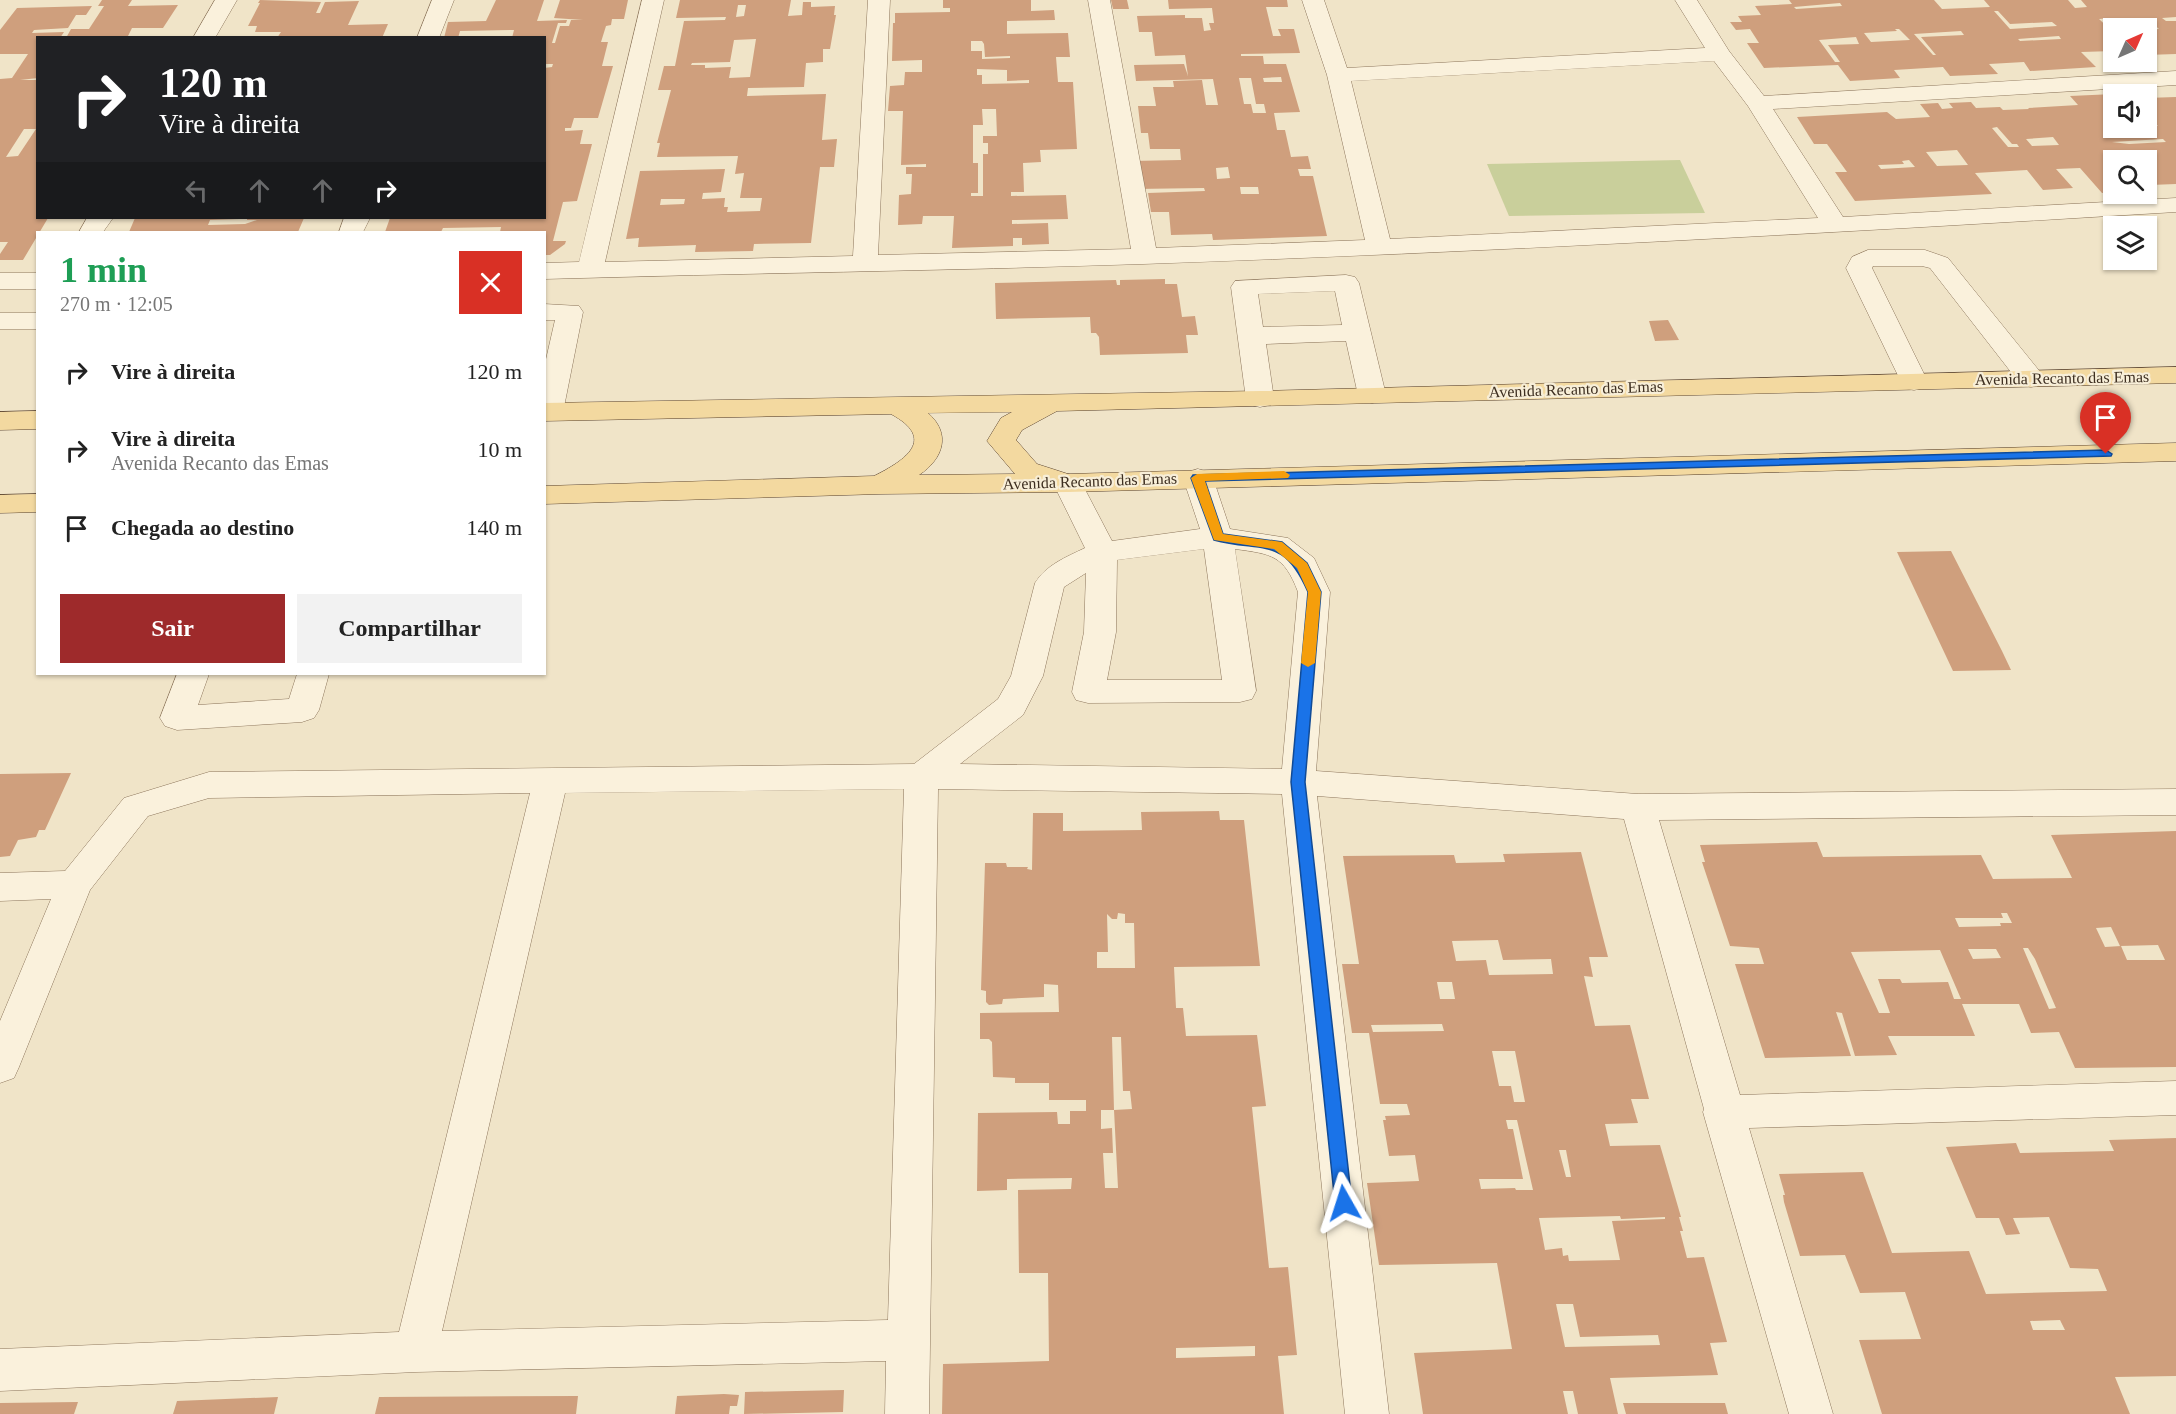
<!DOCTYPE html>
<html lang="pt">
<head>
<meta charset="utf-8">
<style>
  body { margin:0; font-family:"Times New Roman",serif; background:#f2f2f2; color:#222; height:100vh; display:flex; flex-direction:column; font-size:22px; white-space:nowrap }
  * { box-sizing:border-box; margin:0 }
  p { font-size:20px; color:#767676 }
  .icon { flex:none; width:33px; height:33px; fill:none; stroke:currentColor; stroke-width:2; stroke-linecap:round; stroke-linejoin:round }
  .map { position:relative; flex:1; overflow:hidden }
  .side { position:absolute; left:36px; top:231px; width:510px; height:444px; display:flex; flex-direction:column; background:#fff; border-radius:0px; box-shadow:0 2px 4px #0004 }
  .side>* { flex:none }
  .top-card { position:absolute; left:36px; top:36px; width:510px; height:183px; border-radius:0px; box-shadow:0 2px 4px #0004; background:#202124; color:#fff; overflow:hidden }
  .needle { width:39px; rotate:45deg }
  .tools { position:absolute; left:2103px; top:18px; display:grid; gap:12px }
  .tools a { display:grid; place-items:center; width:54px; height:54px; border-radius:0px; background:#fff; box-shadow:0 2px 4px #0004; font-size:30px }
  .pin { position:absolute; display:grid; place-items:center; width:51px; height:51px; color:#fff; margin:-62px -26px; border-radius:50% 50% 50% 0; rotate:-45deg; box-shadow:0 0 6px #0007 }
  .pin .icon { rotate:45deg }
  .me { position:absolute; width:66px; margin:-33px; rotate:354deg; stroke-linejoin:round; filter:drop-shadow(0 0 4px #0008) }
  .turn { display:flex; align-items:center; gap:21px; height:126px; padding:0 24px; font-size:27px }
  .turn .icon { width:78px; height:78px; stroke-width:2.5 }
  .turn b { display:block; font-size:42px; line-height:51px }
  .lanes { display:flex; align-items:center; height:57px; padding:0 24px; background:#0003; justify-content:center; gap:30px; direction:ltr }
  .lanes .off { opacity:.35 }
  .round { display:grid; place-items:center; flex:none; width:63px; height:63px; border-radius:0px; background:#f2f2f2 }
  .headline { display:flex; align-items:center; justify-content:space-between; height:102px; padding:0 24px }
  h1 { font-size:36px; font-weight:700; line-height:45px; color:#1e9e55 }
  .action { display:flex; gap:12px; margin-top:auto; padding:12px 24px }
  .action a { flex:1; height:69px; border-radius:0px; background:#9e2a2b; color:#fff; font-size:24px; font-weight:700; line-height:69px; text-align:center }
  .action a+a { background:#f2f2f2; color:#222 }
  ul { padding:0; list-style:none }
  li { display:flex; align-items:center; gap:18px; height:78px; padding:0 24px }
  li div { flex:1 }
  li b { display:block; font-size:22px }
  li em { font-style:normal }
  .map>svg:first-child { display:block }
  .green { fill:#c9cf9b }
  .building { fill:#cf9f7d; fill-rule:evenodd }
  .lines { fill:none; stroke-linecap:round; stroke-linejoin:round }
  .minor-casing { stroke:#8d765c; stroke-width:1 }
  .major-casing { stroke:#5b4430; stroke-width:1 }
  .minor { fill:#faf1dc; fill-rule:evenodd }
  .major { fill:#f3d9a0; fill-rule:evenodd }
  .route { fill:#1a73e8; stroke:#114b97; stroke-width:1.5 }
  .slow { fill:#f59e0b }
  .labels { text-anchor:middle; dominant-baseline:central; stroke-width:4.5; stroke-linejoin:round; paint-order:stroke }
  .street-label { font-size:16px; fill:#3d2e20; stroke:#f7eed8 }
</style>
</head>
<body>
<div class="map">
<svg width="2176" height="1414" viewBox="0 0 2176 1414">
  <rect width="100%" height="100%" fill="#f0e4c8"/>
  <!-- green -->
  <path class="green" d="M1680,160L1705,213L1509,216L1487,164Z"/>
  <!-- building -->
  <path class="building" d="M102,0H132L128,6L178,5L163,28H132L127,38H66L71,29H89L104,6H98Z
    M260,0L321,2L316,13H320L325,2L359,1L348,25L388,24L382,38H277L281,32H255L257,26H248L260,3H258Z
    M496,0H544L537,21L567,20L566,23H558L552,43H555L560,26H569L571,20H583L554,18L560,0H628L624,19H612L611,25L606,26L601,42H608L602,66H613L598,118H574L571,128H565V131L583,130L580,144H592L577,201L563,202L553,241H566L565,244L550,255H544V232H500L501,227L443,228L441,232H385L390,218H544V68L552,67L553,64H544V38H512L514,30L460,31L458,38H444L448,22L486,21Z
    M680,0H791L788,16L802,15L803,2H811V7L835,6L834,15H836L830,49H823V62L806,63L804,87L748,88L747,96L826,94L822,140L837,139L834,167H820L811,243L754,244L753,251L695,252L696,245L638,247L639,238L626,239L640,171L725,169L721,192L703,193L702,199L725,198L724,207H728L727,212L760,211L762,198H740L744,173L735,174L738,156L657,157L660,143H657L671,90H658L664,66H675L684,21L725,20L726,17L676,18ZM738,5H746L744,16L736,17ZM756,39L750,77L729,78L731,67L705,68V65H691L692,63L730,62L734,40ZM661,199H685L684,204L660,205Z
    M943,0H1031V11L1054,10L1055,20L1007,21V34L1068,33L1070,57H1056L1058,82H1073L1077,149L1040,150L1041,162L1023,163L1024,192H1011V196L1066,195L1068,219L1012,220V224L1048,223L1049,244L1022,245V238H1013V246L952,248L954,216H923L922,224L898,225L899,195L911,194L912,174H906V167H926V164L901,165L903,111H888L890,86L904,85L905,72H922V60L892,61L893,23H895V13L950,12V8H943ZM971,41H982L984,44L985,57L1010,56V58L982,59V51H971ZM977,69L1007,70V81L1029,80V83L982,84V75H977ZM982,109H996L997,136H983V143H988V154H983V196H971V193H978V163H973V125H983Z
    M1111,0H1127L1129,9H1113Z
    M1168,0H1287L1288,7H1266L1273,36H1281L1278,29H1294L1300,53L1241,54V56H1263L1264,64H1286L1300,112L1274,113L1277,130H1285L1291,157L1308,156L1311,169H1298L1300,176H1313L1327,236L1213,240L1212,234L1171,235L1169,212H1151L1148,193L1205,191L1204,188L1135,189L1132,161L1181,160L1180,149H1150L1148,133H1141L1138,106H1156L1153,87H1174L1173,81L1202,80L1206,105H1218L1213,79L1136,81L1134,65L1184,64L1188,76L1185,55L1155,56L1152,32H1139L1137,16L1185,15V18H1202L1204,31L1211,30L1209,23H1214L1212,8L1169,9ZM1281,77L1282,82H1264L1263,78ZM1239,78H1251L1256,104H1264L1266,113H1253L1251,104H1244ZM1228,167L1230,178L1217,179L1216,168ZM1240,187H1258L1259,194H1241Z
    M1789,0H1934L1942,9L1990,7L1984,0H2068L2075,8L2087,7L2081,0H2176V17L2162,18L2166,21H2176V54L2146,55V30L2159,29L2151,22L2116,24L2110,18L2099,19L2114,33V51L2081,52L2096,67L2030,71L2024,62L1989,64L1998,74L1950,76L1943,67L1894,70L1900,78L1850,81L1838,65L1764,68L1747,43H1759L1750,29L1736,30L1730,22H1742L1738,16L1761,15L1755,6L1792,4ZM1840,3L1842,6L1796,9L1794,7ZM1994,11H1998L2010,24L2052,22L2057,26L2010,29ZM1895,29H1899L1910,40L1871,42L1864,33L1897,31ZM1961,31L1964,35L1921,37L1936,55H1933L1914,34ZM2059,36L2061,39L2020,41L2018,39ZM1856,37L1859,44L1828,45L1840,62H1835L1819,40Z
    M92,6L86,15H76L68,28L34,30L32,33L64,32L60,38H38V78L20,80H38V218H48L23,260H0V254L8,242H0V79L12,78L28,54H0V30L17,8ZM24,129H36L18,156L6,157Z
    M2114,94V128H2146V124H2149L2158,126L2146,113V98L2176,97V184L2150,185L2155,191H2146V160H2114V192L2102,193L2080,168L2056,169L2073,188L2043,190L2027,170L1975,173L1992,194L1855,201L1835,172H1847L1827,144H1814L1797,117L1887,112L1896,119L1930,117L1920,104L1938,103L1942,109L1953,108L1949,103L1971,102L1976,108L2000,107L2003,110L2029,109L2028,108L2078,105L2070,96ZM1997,127L2012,144H2017L2019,147H2008L1992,128ZM2053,137L2059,145L2032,146L2026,139ZM2163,139L2166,142L2129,144L2112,142ZM1957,150L1968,165L1937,166L1926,152ZM1909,160L1915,167L1881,169L1878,165L1904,164L1902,161Z
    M135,218H240V219L210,220L208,225L245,224L257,220H247V218H304L298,232H129Z
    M1165,279V284H1177L1182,317L1195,316L1198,335H1186L1188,353L1100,355L1099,337L1096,333H1091L1090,317L996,319L995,283L1116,280L1117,285H1120V280Z
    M1668,320L1679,340L1655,341L1649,321Z
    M1951,551L2002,651L2011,670L1953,671L1897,552Z
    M71,773L45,830H39L36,837L18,840L10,856L0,857V774Z
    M1219,811L1220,820H1244L1260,966L1174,967L1176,1008H1183L1186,1036L1257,1035L1266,1106L1252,1107L1269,1268L1288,1267L1297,1355L1278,1356L1284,1414H942L943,1364L1049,1361L1048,1273H1019L1018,1190L1071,1189L1072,1178L1007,1179V1190L977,1191L978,1113L1057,1112L1058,1124H1070V1111H1086V1100H1049V1083H1015V1078L993,1077L992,1042L989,1039H980V1013L1059,1012L1058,985L1044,984V997L1003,999L1002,1004L989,1005L986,1002V991L981,990L985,863H1006L1007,867H1028L1027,869L1032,870L1033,813H1063V831L1142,830L1141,812ZM1118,913L1125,914V923H1134L1135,968H1097V952H1108L1107,914L1112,919H1117ZM1112,1037H1121L1123,1091H1130L1132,1109L1114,1110ZM1101,1110H1114L1118,1188H1105L1103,1153H1113L1112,1128L1101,1129ZM1255,1346V1356L1176,1358V1348Z
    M2176,831V1067L2075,1068L2059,1032L2031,1033L2019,1004H1962L1975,1036H1888L1897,1055L1855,1056L1842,1013L1836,1012L1851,1056L1765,1058L1735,964H1764L1759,948L1730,946L1702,862H1705L1700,845L1817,842L1823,857L1981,855L1993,879L2072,878L2051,835ZM2001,913H2007L2012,923H2000L2001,926L1959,927L1955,918H2003ZM2111,927L2120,946L2158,945L2165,960H2127L2121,946L2105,947L2096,928ZM2023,948H2028L2035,959L2056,1008L2049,1009ZM1968,949H1996L2001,958L1973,959ZM1940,950L1961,999H1954L1948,982L1902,983L1900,979H1878L1890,1013H1879L1851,952Z
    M1581,852L1608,957H1589L1593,977L1584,976L1595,1026L1630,1025L1649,1099H1631L1638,1123L1605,1124L1610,1146L1660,1145L1681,1217H1679L1683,1231H1680L1687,1258L1704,1257L1727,1342L1710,1343L1718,1375L1610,1378L1618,1414H1578L1573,1391H1563L1568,1414H1423L1414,1353L1512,1349L1497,1263L1379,1265L1367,1183L1419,1181L1415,1155L1389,1156L1383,1120H1386L1385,1116L1410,1115L1407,1104H1380L1369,1033H1352L1342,964H1359L1343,856L1454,855L1456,863L1505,862L1503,854ZM1498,940L1503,960L1551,959L1553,974L1489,975L1486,960L1456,961L1452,941ZM1437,982H1452L1455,999H1440ZM1442,1024L1444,1031L1373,1032L1371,1025ZM1492,1051H1515L1525,1102H1514L1511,1086H1499ZM1506,1120H1517L1533,1190H1516L1515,1188L1481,1189L1479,1179H1523L1513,1129H1508ZM1559,1150H1566L1571,1177H1566ZM1620,1216L1621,1219L1665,1217V1219L1612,1221L1620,1260L1569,1261L1568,1255L1563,1256L1562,1248L1545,1250L1539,1218ZM1556,1304H1573L1580,1337L1658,1335L1660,1345L1565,1347Z
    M2176,1138V1376L2115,1377L2130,1414H1882L1859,1340L1921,1339L1905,1292L1860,1293L1845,1255L1800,1256L1784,1202L1783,1195H1785L1779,1174L1863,1172L1892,1253L1969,1251L1986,1294L2107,1291L2098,1269L2070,1268L2049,1217L2013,1218L2020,1234L2006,1235L1999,1218H1976L1946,1147L2016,1143L2020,1153L2114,1151L2109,1140ZM2060,1320L2065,1330H2033L2030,1321Z
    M844,1390L843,1412L744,1414L745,1392Z
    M724,1394L739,1395L737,1406H730L729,1414H675L677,1396Z
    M578,1396L576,1414H375L379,1397Z
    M278,1397L274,1414H173L177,1401Z
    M78,1402L74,1414H0V1403Z
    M1623,1403H1725L1728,1414H1626Z"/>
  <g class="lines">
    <!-- minor casing -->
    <g class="minor-casing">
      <path id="minor" d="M215,0H237L215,38H193Z
        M432,0H454L439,38H417Z
        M642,0H664L605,262L853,256L868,0H890L878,255L1131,249L1088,0H1110L1156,248L1365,240L1327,75L1302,0H1324L1347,68L1705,48L1675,0H1697L1729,51L1764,96L2176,71V85L1773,109L1843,217L2176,198V212C1832,233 1488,252 1143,264C943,271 744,273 544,279V263L579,262ZM1714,61L1748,106L1818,218L1390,239L1351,81Z
        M87,218H113L103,232H79Z
        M344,218H370L363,232H339Z
        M1868,250H1925L1948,258L2041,373L2045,379L2041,385L2031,387L2021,385L1930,268L1922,266H1873L1872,268L1928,382L1924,388L1914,390L1904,388L1846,268L1852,257Z
        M0,273H38V289H0Z
        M1346,275L1355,277L1359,283L1386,395L1382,401L1372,403L1362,401L1358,395L1346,341L1266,344L1274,399L1270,405L1260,407L1250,405L1246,399L1231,287L1235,281ZM1335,291L1342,325L1263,327L1258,294Z
        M544,304L579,306L583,312L563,412L559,418L544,419V368L555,320H544Z
        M0,313H38V329H0Z
        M1198,469L1208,472L1213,478L1230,529L1288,538L1314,558L1330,592L1316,771L1638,794L2176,789V815L1659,820L1740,1095L2176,1081V1115L1749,1128L1833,1414H1789L1703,1112L1704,1109L1624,819L1317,796L1389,1414H1345L1282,794L938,789L929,1414H885L886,1361L416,1372L0,1391V1349L399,1332L530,793L209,798L148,816L90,890L19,1067L14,1078L0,1083V1021L51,899L0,901V873L65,871L124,798L209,772L914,764L998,699L1011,676L1035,583C1046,565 1066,557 1085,548L1053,483L1058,476L1068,474L1078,476L1112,541L1200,529L1183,478L1188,472ZM1204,549L1222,680H1107L1116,632L1117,560ZM1235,549C1272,554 1284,555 1298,592L1282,769L960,764L1023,715L1043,676L1064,587L1086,573L1084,632L1072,692L1076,700L1088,703L1240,702L1252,699L1256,691ZM904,789L888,1320L442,1331L565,793Z
        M177,674H209L198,705L289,699L297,674H329L319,710L314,718L302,722L177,730L165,726L160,718Z"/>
    </g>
    <!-- major casing -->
    <g class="major-casing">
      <path id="major" d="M2176,367V383L1057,411L1022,430L1016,440L1037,464L1068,474L2176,443V461L1068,492L880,494L544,504V486L874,476C906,460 937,439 891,414L544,421V403L1260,391ZM1012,412L1001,418L987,441L1015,474L919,475C943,459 952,434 928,413Z
        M38,411V429L0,430V412Z
        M38,494V512L0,513V495Z"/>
    </g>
    <!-- minor -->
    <use href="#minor" class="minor"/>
    <!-- major -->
    <use href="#major" class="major"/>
  </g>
  <!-- route -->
  <path class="route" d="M2106,450L2112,454L2111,456L1205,481L1223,534L1282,542L1307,563L1321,592L1305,782L1352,1203L1350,1209L1344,1211L1338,1209L1335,1203L1291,782L1308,592C1283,535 1263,553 1214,540L1191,478L1193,475Z"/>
  <!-- slow -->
  <path class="slow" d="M1284,471L1290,475L1288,478L1205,481L1223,534L1282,542L1307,563L1321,592L1315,663L1308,667L1301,663L1308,592L1297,568L1274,549L1214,540L1191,478L1197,474Z"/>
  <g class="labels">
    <!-- street labels -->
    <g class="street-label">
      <text transform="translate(2062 378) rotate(-1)">Avenida Recanto das Emas</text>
      <text transform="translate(1576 389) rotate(-2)">Avenida Recanto das Emas</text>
      <text transform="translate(1090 481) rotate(-2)">Avenida Recanto das Emas</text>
    </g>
  </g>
</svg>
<div class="tools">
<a><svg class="needle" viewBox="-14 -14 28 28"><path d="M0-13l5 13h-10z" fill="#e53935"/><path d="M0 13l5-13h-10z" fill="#767676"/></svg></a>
<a><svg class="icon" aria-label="sound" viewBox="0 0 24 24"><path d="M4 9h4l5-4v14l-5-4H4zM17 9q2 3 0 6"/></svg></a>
<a><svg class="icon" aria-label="search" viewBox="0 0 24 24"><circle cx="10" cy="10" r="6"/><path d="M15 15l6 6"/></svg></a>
<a><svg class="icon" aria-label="layers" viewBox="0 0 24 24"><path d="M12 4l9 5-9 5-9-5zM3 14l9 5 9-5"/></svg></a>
</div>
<div class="pin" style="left:2106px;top:454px;background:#d93025"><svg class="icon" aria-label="arrive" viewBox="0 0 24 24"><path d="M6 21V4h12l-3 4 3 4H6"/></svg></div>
<svg class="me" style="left:1344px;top:1203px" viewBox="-20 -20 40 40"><path d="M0-17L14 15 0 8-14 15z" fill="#1a73e8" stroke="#fff" stroke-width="4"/></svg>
<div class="top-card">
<div class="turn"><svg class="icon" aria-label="right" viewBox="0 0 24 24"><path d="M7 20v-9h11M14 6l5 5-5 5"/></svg><div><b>120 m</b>Vire à direita</div></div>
<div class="lanes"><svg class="icon off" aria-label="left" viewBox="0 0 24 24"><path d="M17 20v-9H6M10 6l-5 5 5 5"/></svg><svg class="icon off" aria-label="ahead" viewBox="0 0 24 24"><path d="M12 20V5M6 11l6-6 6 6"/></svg><svg class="icon off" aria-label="ahead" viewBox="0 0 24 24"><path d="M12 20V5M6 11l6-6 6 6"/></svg><svg class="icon" aria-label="right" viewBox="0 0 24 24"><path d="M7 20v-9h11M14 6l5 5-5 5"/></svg></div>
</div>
<section class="side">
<div class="headline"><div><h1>1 min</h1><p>270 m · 12:05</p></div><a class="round" style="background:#d93025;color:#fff"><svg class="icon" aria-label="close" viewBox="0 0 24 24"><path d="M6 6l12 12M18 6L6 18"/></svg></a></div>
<ul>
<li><svg class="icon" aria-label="right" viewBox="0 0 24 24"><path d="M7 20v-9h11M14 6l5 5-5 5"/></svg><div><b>Vire à direita</b></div><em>120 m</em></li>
<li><svg class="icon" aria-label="right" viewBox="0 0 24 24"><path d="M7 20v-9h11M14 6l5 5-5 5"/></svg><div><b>Vire à direita</b><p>Avenida Recanto das Emas</p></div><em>10 m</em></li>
<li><svg class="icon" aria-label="arrive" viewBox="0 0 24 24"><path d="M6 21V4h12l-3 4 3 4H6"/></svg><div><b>Chegada ao destino</b></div><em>140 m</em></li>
</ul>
<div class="action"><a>Sair</a><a>Compartilhar</a></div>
</section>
</div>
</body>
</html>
